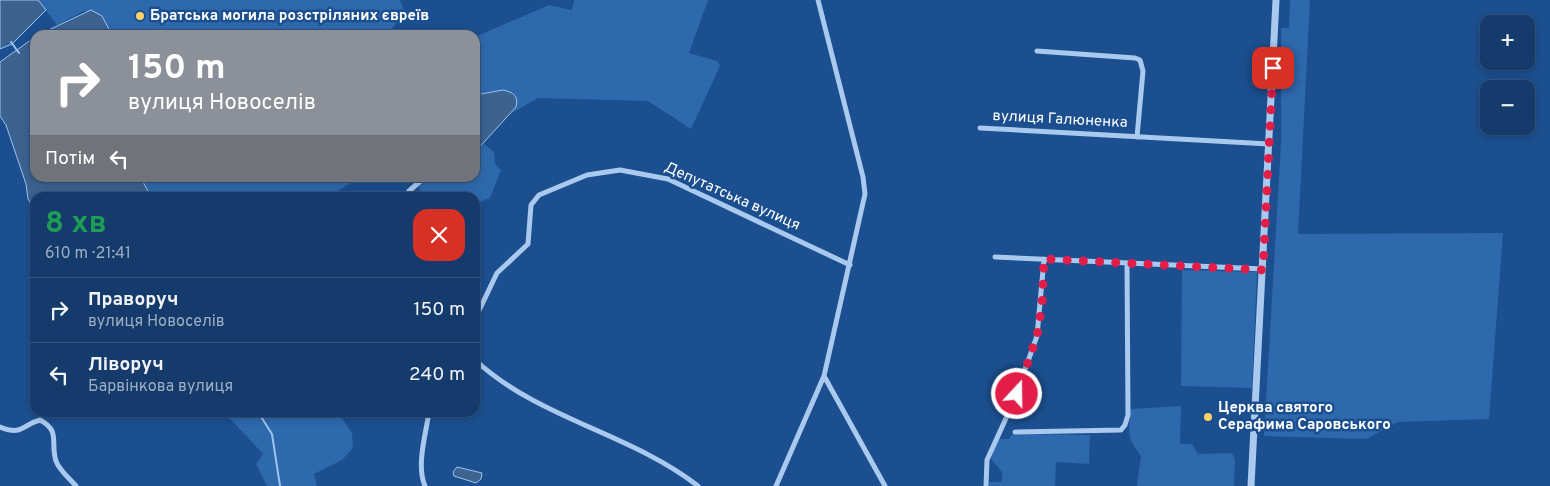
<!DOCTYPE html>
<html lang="uk">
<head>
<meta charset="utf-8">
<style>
  body { margin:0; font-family:Overpass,sans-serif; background:#214673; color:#f1f3f6; height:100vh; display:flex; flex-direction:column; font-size:19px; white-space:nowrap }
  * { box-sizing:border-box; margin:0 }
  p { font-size:16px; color:#9dadc1 }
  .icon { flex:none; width:28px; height:28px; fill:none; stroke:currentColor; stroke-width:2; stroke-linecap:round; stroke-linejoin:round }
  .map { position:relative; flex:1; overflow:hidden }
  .sheet { position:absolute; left:30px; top:192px; width:450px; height:225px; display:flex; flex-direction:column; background:#143b6b; border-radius:15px; box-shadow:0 2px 8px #0003,0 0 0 1px #33557e }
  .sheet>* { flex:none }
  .guide { position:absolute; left:30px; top:30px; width:450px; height:152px; border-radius:15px; box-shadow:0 2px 8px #0003,0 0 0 1px #33557e; background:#8c9099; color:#fff; overflow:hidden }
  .fabs { position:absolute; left:1480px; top:15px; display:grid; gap:10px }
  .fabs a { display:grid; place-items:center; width:55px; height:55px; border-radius:10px; background:#143b6b; box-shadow:0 2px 8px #0003,0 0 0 1px #33557e; font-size:25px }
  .pin { position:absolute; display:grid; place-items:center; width:42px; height:42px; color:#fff; margin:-21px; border-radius:10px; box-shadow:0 2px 8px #0006 }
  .me { position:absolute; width:55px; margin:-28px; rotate:21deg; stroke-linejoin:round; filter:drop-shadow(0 0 4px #0008) }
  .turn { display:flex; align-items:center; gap:18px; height:105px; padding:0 15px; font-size:22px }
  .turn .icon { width:65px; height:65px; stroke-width:2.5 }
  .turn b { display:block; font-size:35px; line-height:42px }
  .then { display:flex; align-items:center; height:48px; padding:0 15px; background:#0003; gap:10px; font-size:19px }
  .round { display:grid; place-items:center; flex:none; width:52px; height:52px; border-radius:15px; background:#214673 }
  .head { display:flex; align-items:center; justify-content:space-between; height:85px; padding:0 15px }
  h1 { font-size:30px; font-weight:700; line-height:38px; color:#1e9e55 }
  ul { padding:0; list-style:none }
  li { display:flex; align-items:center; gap:15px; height:65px; padding:0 15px; border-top:1px solid #33557e }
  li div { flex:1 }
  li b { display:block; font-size:19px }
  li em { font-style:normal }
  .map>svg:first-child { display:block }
  .green { fill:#2e69ad }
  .water { fill:#3c6290; stroke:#9cc4f0 }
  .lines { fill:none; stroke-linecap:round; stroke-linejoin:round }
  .stream { stroke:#9cc4f0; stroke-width:2 }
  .minor { stroke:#a9c9ee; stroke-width:5 }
  .tertiary { stroke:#a9c9ee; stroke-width:7 }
  .route { stroke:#e11d48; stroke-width:9; stroke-dasharray:0 16.2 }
  .poi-dot { fill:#ffd166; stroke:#1b4f8f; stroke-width:2 }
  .labels { text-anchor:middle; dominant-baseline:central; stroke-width:5; stroke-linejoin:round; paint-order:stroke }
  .poi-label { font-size:15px; font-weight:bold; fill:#fff; stroke:#1b4f8f; text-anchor:start }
  .street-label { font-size:15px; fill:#fff; stroke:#1b4f8f }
</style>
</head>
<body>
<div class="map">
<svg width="1550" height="486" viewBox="0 0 1550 486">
  <rect width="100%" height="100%" fill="#1b4f8f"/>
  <!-- green -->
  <path class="green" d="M38,0H400L404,10L401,18L392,28L395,35H112L102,16L84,11L57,25Z
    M574,0H708L689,53L717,61L720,66L691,129L648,101L538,98L512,113L514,107L503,90L475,95V37L549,5L572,10Z
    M1290,0H1310L1298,234L1503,233L1489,419L1398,422L1366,439L1264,436L1281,143V28H1289Z
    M484,144L494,152L495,164L501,170L490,198L475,204V198L421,197L419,185L428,178H475V152Z
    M141,178H359L326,198L151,197Z
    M1182,270L1257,272L1252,388L1181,386Z
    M1181,406L1180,444H1192L1198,454L1232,453L1235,459L1234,486H1137L1141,456C1125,435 1130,435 1130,409Z
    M224,412L338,413L352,433L353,448L342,460L314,474L317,486H267L256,464L263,454Z
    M1012,434L1090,435L1089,464L1056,462L1055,486H989V482H1001C1006,471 997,467 991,459L998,439H1009Z"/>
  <!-- water -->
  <path class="water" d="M0,0H38L46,10L12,44L0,49Z
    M91,10L102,16L112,35H38Z
    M35,37V178H141L151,197L35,198V210L28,199L26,184L6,125L0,116V62Z
    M503,90C513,92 519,96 516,107L475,152V95Z
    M457,467L482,473L481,479L476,483L454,476L453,472Z"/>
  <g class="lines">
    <!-- stream -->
    <path class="stream" d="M11,42L19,53
      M258,412L272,434L280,486"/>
    <!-- minor -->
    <path class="minor" d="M818,0L863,177L865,194L824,376L885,486
      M1037,51L1135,58L1140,60L1143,71L1137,137
      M980,128L1269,144
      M405,198L409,191L424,178
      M995,257L1263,269
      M475,319L497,273L528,244L531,205L539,195L587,175L620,170L668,179L850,265
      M475,360C539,419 630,433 698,486
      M0,427C23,436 21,425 40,420C61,431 50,443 56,461C59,470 70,479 76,486
      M1015,432L1121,430L1125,425L1128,415L1127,263
      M425,486C416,465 426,434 429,412
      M776,486L824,376
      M986,486L987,460L1013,403L1037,336L1044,259"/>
    <!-- tertiary -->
    <path class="tertiary" d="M1251,486L1276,0"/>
  </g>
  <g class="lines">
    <!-- route -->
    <path class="route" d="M1017,394L1037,336L1042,305L1044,259L1263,270L1273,68"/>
  </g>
  <!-- markers -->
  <g class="poi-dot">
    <circle cx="140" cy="16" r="5"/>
    <circle cx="1208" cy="417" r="5"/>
  </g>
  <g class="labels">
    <!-- poi labels -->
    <g class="poi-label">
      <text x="150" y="16">Братська могила розстріляних євреїв</text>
      <text x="1218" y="408">Церква святого<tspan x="1218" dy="17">Серафима Саровського</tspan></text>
    </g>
    <!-- street labels -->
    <g class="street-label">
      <text transform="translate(1060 120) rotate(3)">вулиця Галюненка</text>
      <text transform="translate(732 197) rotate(24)">Депутатська вулиця</text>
    </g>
  </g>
</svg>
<div class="fabs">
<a>+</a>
<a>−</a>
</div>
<div class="pin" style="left:1273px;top:68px;background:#d93025"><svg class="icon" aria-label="arrive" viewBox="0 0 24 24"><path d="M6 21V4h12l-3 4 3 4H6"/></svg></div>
<svg class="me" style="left:1017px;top:394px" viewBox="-20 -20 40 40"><circle r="17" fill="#e11d48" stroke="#fff" stroke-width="3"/><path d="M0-11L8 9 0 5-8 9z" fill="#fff"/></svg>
<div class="guide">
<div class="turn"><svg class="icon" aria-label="right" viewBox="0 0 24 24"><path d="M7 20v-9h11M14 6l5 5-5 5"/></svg><div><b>150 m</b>вулиця Новоселів</div></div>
<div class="then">Потім<svg class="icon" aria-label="left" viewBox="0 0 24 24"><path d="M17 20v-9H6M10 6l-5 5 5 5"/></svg></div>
</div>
<section class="sheet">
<div class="head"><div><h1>8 хв</h1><p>610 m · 21:41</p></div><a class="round" style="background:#d93025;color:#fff"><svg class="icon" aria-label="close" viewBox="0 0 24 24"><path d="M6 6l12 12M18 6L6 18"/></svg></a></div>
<ul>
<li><svg class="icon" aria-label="right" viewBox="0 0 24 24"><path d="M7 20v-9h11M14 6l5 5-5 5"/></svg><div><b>Праворуч</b><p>вулиця Новоселів</p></div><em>150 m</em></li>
<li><svg class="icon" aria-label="left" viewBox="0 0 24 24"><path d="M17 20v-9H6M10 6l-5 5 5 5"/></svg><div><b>Ліворуч</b><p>Барвінкова вулиця</p></div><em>240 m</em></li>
</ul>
</section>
</div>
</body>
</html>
